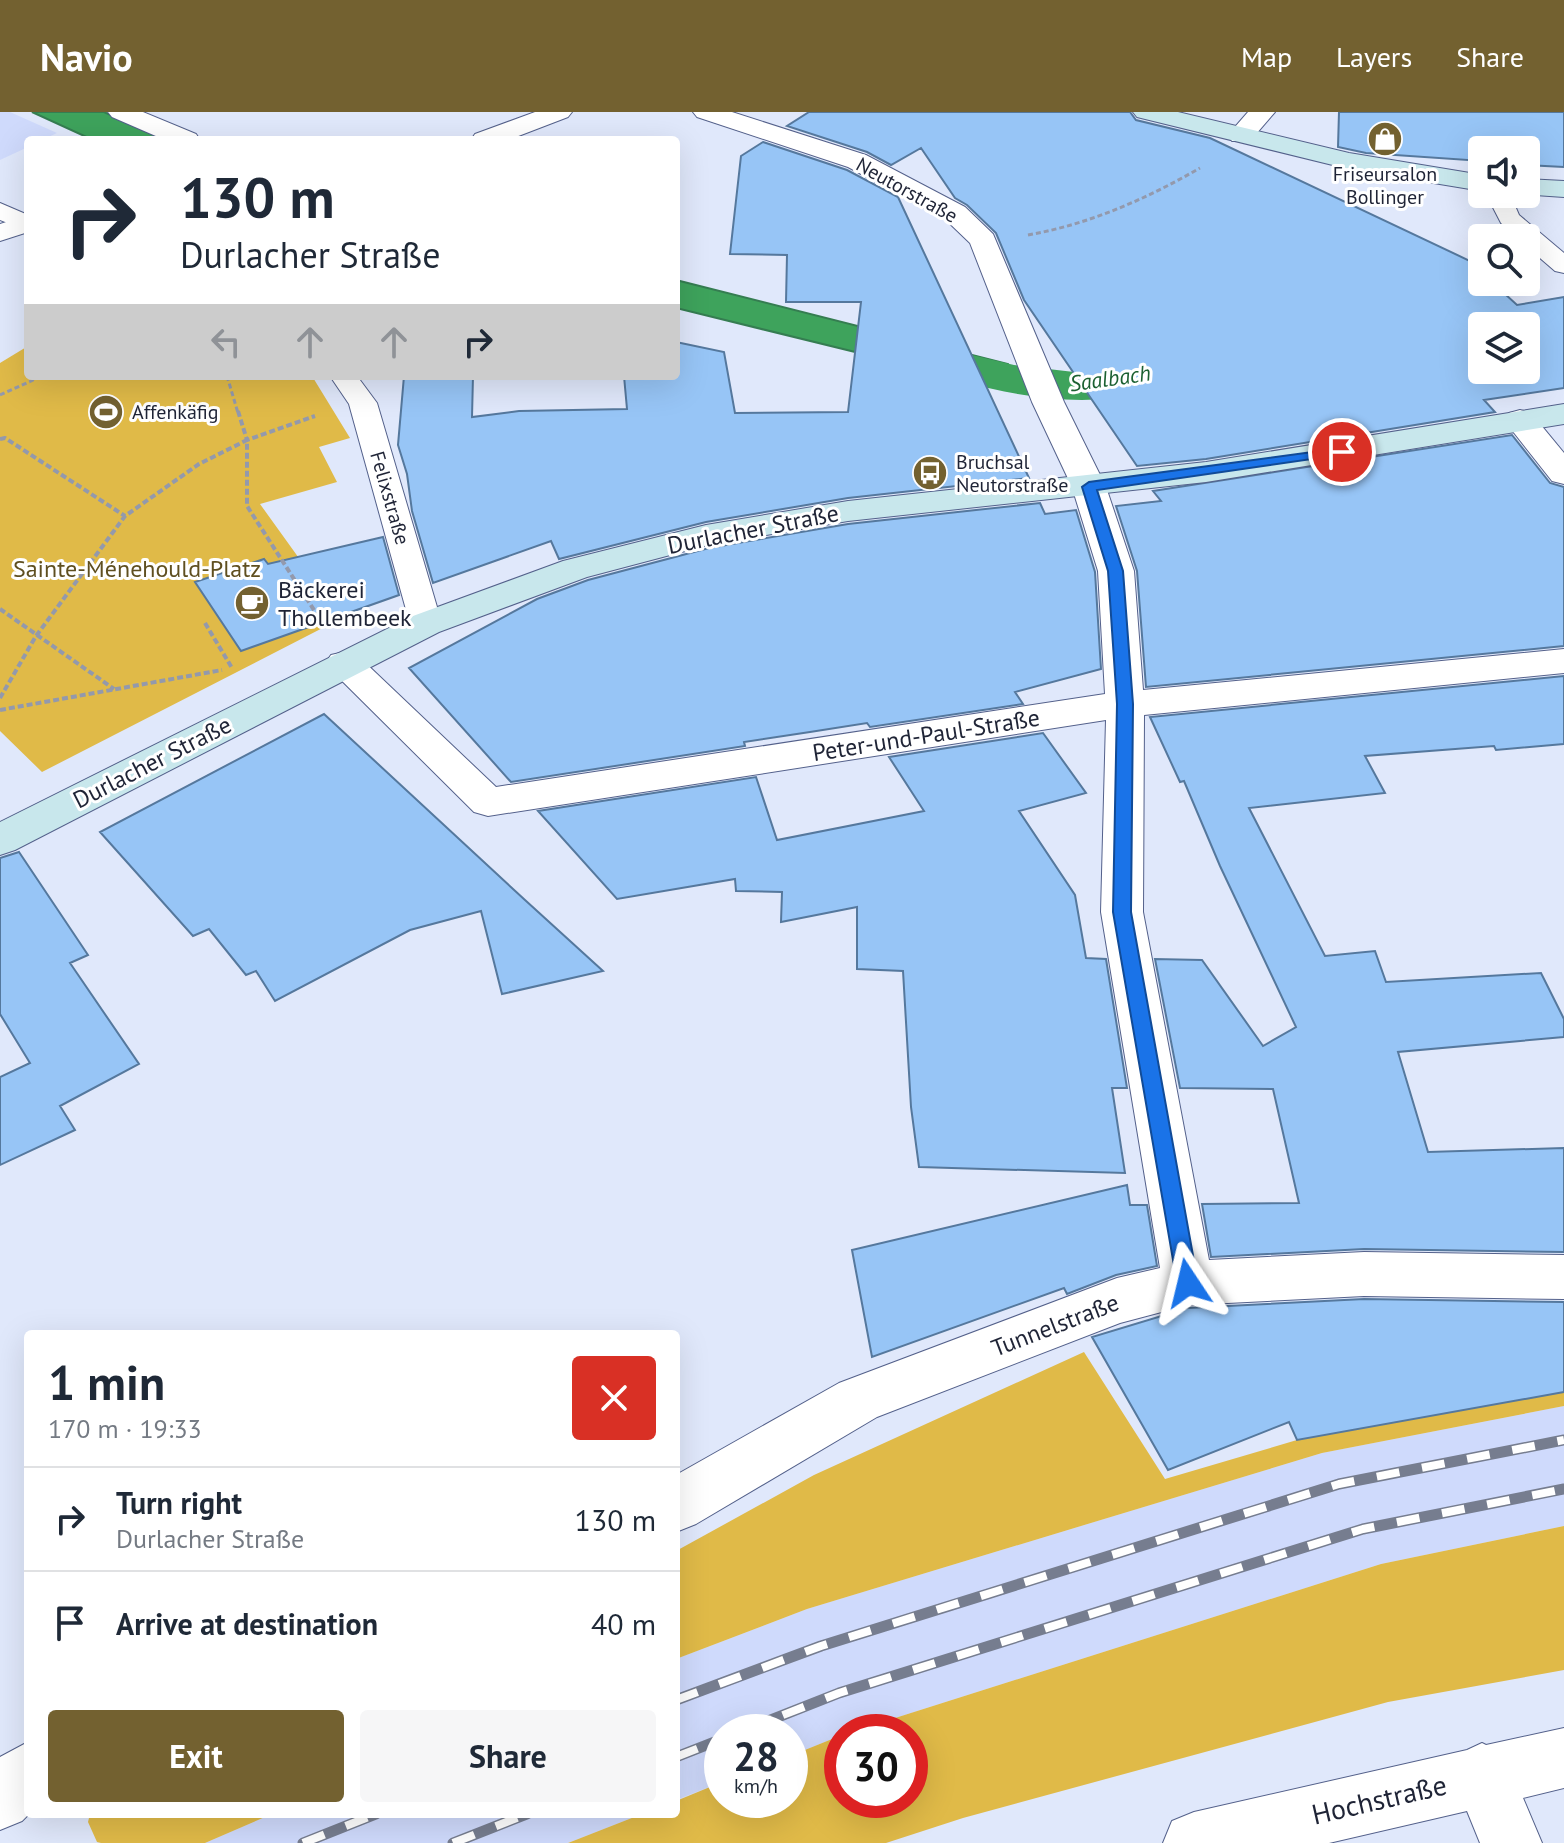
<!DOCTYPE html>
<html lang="en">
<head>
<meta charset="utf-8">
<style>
  body { margin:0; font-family:"PT Sans",sans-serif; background:#f6f6f7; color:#1f2937; height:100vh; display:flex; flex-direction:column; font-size:30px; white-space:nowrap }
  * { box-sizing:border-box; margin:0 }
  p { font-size:26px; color:#747a83 }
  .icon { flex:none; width:44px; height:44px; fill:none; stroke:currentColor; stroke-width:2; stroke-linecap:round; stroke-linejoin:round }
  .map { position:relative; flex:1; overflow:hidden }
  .side { position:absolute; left:24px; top:1218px; width:656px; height:488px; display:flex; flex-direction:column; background:#fff; border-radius:8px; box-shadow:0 8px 32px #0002 }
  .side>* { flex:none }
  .hud { position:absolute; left:24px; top:24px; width:656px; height:244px; border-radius:8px; box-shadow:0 8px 32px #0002; background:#fff; color:#1f2937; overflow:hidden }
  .controls { position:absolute; left:1468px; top:24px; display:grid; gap:16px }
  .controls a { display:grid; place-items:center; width:72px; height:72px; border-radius:8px; background:#fff; box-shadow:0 8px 32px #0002; font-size:40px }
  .speed { position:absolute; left:704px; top:1602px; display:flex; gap:16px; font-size:40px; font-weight:700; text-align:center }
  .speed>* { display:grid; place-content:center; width:104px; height:104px; border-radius:50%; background:#fff; box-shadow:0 8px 32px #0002; line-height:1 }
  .speed small { font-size:20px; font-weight:400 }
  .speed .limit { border:12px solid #d22; background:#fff; color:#111 }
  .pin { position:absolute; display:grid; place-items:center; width:68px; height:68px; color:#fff; margin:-34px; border:4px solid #fff; border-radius:50%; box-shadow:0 2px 8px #0007 }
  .me { position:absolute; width:88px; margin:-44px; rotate:350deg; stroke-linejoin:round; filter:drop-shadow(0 0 6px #0008) }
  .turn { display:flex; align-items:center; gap:28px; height:168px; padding:0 24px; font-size:36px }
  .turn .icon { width:104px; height:104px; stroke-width:2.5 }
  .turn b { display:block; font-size:56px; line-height:68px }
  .lanes { display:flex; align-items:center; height:76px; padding:0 24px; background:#0003; justify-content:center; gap:40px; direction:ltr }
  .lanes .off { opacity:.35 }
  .round { display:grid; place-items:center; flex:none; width:84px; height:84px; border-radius:8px; background:#f6f6f7 }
  .head { display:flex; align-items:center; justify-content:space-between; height:136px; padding:0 24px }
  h1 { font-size:48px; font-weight:800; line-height:60px }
  .button { display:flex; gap:16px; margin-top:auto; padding:16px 24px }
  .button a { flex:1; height:92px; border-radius:8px; background:#736130; color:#fff; font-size:32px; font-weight:800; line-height:92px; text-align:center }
  .button a+a { background:#f6f6f7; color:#1f2937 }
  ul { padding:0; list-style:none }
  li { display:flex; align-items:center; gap:24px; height:104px; padding:0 24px; border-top:2px solid #e0e1e3 }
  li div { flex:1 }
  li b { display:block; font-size:30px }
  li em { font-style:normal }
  header { display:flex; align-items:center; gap:48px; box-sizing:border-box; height:112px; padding:0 40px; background:#736130; color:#fff }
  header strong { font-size:38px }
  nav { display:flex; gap:44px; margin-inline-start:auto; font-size:28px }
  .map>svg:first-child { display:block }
  .built { fill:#cfdafc }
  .green { fill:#e0ba48 }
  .water { fill:#3ea35c; stroke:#357d51; stroke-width:2 }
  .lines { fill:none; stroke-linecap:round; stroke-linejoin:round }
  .canal { fill:#3ea35c; fill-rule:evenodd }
  .building { fill:#97c5f6; stroke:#55789d; stroke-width:2; fill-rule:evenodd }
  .lane-casing { stroke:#54618b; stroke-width:2 }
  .street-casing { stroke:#54618b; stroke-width:2 }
  .secondary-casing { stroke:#54618b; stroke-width:2 }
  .path-far1 { stroke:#9399ac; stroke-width:3; stroke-dasharray:5 3; stroke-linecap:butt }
  .path { stroke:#9399ac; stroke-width:4; stroke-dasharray:6 3; stroke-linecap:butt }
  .lane { fill:#fff; fill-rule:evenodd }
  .street { fill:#fff; fill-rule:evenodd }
  .secondary { fill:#c8e7ec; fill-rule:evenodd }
  .rail-casing { stroke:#767d8f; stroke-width:11 }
  .rail { stroke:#fff; stroke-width:8; stroke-dasharray:23; stroke-linecap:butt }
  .route { fill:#1a73e8; stroke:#114b97; stroke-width:2 }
  .labels { text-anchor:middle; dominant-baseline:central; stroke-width:6; stroke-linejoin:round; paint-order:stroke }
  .far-poi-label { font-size:20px; fill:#1f2436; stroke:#fff; text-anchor:start }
  .far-street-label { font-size:20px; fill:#1f2436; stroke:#fff }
  .far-water-label { font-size:22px; font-style:italic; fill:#1b6031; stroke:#fff }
  .street-label { font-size:24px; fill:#1f2436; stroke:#fff }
  .park-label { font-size:24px; fill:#5f4f20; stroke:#fff }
  .poi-label { font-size:24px; fill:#1f2436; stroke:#fff; text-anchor:start }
  .near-street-label { font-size:28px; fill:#1f2436; stroke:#fff }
</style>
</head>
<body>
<header>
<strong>Navio</strong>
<nav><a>Map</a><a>Layers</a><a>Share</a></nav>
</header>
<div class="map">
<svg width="1564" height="1731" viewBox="0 0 1564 1731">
  <rect width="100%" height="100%" fill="#e0e8fb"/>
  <!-- built -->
  <path class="built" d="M0,0H10L57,21L42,28H28V35L0,48Z
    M1564,1294V1414L1381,1452L851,1620H842V1623L790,1644V1620H722V1670L676,1688V1547L807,1497L1322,1341Z
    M272,1702H642L568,1731H205Z"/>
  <!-- green -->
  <path class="green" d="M28,234V264H312L350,326L319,335L337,370L260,392L342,506L42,660L0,619V251Z
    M1084,1240L1165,1367L1297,1328L1564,1280V1294L1322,1341L807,1497L676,1547V1439L814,1363Z
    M1564,1414V1558L1388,1590L963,1706L886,1731H568L642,1702H676V1689L722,1670V1688H790V1644L842,1623V1688H910V1620H851L1381,1452Z
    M90,1702H272L205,1731H101L97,1730L88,1710Z"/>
  <!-- water -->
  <path class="water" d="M32,0H104L167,28H93Z
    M676,168L1008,252L1018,280L676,196Z"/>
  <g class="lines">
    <!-- canal -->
    <path class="canal" d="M926,232L1014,253L1074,260L1125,256L1162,245L1178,249L1185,259C1176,273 1159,277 1142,281C1064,300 985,276 910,256L903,246L910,236Z"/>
  </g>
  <!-- building -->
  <path class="building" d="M809,0H1130L1136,8L1210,26L1470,149L1482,161V170H1492L1517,193L1564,185V276L1484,288L1495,300L1206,347L1137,354L1024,188L996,121L967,93L955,86L921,36L891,53L867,40L787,14ZM1482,214H1526V258H1482Z
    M1339,0H1564V55L1526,53V38H1482V49L1366,41L1338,35Z
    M763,30L847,58L898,85L1029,366L848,386L706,410L559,447L551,429L433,471L412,399L407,362L398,333L404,264H473L472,305L519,299L627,297L624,264H676V230L724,240L735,301L848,300L861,190H786L787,143L730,142L741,44Z
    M1512,323L1550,371L1564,375V534L1146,575L1137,459L1116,394L1161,389L1153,379Z
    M1040,391L1045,402L1076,398L1095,460L1101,557L1015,580L1023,592L870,615L867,611L810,620L744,630L745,634L511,670L409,556L537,487L588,468L709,436L848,412Z
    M383,425L399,483L241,539L195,470L264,447L268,452Z
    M1564,564V632L1496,638L1494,634L1365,644L1385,681L1249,696L1325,844L1375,839L1386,870L1541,861L1564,907V925L1398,940L1428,1040L1564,1036V1140L1364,1137L1211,1145L1202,1092L1299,1091L1273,977L1180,976L1155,847L1202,848L1263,934L1296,915L1220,754L1184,669L1180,670L1150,605Z
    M324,602L525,788L603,859L502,882L481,799L410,818L275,889L256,859L246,863L209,817L193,824L100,720Z
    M1043,621L1086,681L1019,699L1075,783L1086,846L1106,847L1127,976H1112L1125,1061L919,1055L911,995L903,859L857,857V795L781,810L782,780L736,779L735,767L617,787L538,699L756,665L777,728L924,699L889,645Z
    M19,740L88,843L70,851L139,952L60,994L75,1018L0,1053V965L30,951L0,902V746Z
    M1127,1073L1130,1093H1147L1157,1154L1116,1163L1067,1182L1064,1176L872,1245L852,1138Z
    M1364,1187L1564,1190V1280L1297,1328L1289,1310L1168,1358L1092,1225L1188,1196Z"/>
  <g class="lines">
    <!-- lane casing -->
    <g class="lane-casing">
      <path id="lane" d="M1486,82H1510L1519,103L1564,141V161L1555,159L1526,134V126H1517L1501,111Z
        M0,91L28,103V119L0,108Z
        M330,264H357L377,291L442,512L437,519L426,522L415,519L410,512L349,292Z"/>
    </g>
    <!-- street casing -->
    <g class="street-casing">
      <path id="street" d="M108,0H143L196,22L200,28H165L112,5Z
        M535,0H572L568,5L508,28H471L475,22Z
        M693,0H732L866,43L965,95L993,122L1064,290L1106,375L1134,459L1143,578L1564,537V561L1144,603L1143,800L1209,1148L1364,1140L1564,1143V1187L1364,1184L1188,1193L1120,1211L877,1305L696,1412L676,1420V1363L839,1271L1117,1166L1160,1156L1101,800L1106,608L488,704L474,700L325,552L331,543L344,540L357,543L496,675L1105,582L1098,459L1072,375L1032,290L970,131L945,107L848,55L697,5Z
        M1248,0H1275L1250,29H1232L1228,23Z
        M28,103V120L0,129V112Z
        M1520,298L1531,301L1564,341V372L1552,369L1504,308L1509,301Z
        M1564,1616V1676L1523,1686L1542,1731H1480L1467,1699L1329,1731H1163L1172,1709L1194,1700L1467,1638L1482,1631L1486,1633Z
        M28,1630L29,1702L22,1709L0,1718V1645Z"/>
    </g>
    <!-- secondary casing -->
    <g class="secondary-casing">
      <path id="secondary" d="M1133,0H1178L1349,41L1482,63V79L1349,57L1137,5Z
        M1526,67L1564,69V85L1521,82H1526Z
        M1564,292V312L1206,370L848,409L708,433L587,465L439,520L15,738L0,743V710L413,504L563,449L706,413L848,389L1206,350Z"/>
    </g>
    <!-- path-far1 -->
    <path class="path-far1" d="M1028,123C1090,112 1146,87 1200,56
      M227,264L238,301
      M0,283L42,264"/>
    <!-- path -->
    <path class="path" d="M238,299L247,328L315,304
      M0,327L5,326L125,404
      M0,497L114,577
      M205,511L232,556
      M0,586L36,524L125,404L199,352L247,328V394L323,512
      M0,598L222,558"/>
    <!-- lane -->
    <use href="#lane" class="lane"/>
    <!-- street -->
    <use href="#street" class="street"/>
    <!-- secondary -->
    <use href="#secondary" class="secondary"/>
    <!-- rail casing -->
    <g class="rail-casing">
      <path id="rail" d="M676,1588L821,1534L1339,1372L1564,1328
        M740,1620L839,1581L1363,1417L1564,1377
        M676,1645L722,1627
        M303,1731L376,1702
        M453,1731L527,1702"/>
    </g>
    <!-- rail -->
    <use href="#rail" class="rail"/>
  </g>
  <!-- route -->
  <path class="route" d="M1342,336L1347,337V342L1097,378L1123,459L1133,592L1131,800L1198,1171L1195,1177L1188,1180L1180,1177L1177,1171L1113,800L1117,592L1108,459L1082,375L1089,370Z"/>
  <!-- icons -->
  <defs>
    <g id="shop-disc" transform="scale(1.8)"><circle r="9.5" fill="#736130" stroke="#fff"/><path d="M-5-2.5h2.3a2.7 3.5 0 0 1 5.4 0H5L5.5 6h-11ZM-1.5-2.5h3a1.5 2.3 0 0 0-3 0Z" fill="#fff"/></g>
    <g id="stadium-disc" transform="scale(1.8)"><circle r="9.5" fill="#736130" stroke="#fff"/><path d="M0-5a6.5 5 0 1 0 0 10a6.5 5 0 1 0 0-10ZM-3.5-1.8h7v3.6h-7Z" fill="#fff"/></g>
    <g id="bus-disc" transform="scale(1.8)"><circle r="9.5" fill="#736130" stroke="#fff"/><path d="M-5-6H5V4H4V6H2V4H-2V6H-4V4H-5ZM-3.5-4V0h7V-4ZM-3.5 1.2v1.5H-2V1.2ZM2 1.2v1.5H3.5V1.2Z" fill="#fff"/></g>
    <g id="cafe-disc" transform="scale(1.8)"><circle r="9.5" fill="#736130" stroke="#fff"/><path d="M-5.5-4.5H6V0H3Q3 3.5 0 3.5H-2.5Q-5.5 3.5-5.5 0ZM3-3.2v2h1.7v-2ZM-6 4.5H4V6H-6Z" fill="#fff"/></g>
  </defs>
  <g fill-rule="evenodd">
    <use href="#shop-disc" x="1385" y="27"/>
    <use href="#stadium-disc" x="106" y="300"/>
    <use href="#bus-disc" x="930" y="361"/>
    <use href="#cafe-disc" x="252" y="491"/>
  </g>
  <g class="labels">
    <!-- far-poi labels -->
    <g class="far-poi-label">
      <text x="1385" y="62" text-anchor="middle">Friseursalon<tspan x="1385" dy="23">Bollinger</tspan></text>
      <text x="132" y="300">Affenkäfig</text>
      <text x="956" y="350">Bruchsal<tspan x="956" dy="23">Neutorstraße</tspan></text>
    </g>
    <!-- far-street labels -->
    <g class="far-street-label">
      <text transform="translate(907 78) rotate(29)">Neutorstraße</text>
      <text transform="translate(390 386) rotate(74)">Felixstraße</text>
    </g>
    <!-- far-water labels -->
    <g class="far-water-label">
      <text transform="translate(1110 266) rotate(-8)">Saalbach</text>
    </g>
    <!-- street labels -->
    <g class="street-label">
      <text transform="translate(753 417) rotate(-11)">Durlacher Straße</text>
      <text transform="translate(926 623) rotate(-9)">Peter-und-Paul-Straße</text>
      <text transform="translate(152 650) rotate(-27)">Durlacher Straße</text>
      <text transform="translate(1055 1213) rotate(-21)">Tunnelstraße</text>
    </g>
    <!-- park labels -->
    <g class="park-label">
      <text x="137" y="456">Sainte-Ménehould-Platz</text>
    </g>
    <!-- poi labels -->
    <g class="poi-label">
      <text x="278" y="477">Bäckerei<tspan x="278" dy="28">Thollembeek</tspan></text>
    </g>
    <!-- near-street labels -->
    <g class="near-street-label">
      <text transform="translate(1379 1687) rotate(-13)">Hochstraße</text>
    </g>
  </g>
</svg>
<div class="controls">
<a><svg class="icon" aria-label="sound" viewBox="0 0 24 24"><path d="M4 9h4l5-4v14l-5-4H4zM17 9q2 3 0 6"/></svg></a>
<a><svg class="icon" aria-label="search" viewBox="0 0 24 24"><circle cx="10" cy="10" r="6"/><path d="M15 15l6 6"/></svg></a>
<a><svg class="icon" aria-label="layers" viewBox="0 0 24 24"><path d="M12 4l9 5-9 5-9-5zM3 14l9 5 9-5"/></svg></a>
</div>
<div class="speed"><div>28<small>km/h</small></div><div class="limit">30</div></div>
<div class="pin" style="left:1342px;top:340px;background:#d93025"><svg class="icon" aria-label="arrive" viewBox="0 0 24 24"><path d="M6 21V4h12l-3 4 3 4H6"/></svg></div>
<svg class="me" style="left:1188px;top:1171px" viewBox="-20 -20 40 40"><path d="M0-17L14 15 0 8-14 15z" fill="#1a73e8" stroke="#fff" stroke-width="4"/></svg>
<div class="hud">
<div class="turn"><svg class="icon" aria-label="right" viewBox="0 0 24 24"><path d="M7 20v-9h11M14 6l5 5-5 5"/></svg><div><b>130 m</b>Durlacher Straße</div></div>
<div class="lanes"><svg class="icon off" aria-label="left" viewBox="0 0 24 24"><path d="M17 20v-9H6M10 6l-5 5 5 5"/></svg><svg class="icon off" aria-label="ahead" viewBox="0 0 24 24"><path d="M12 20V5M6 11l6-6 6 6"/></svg><svg class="icon off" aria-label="ahead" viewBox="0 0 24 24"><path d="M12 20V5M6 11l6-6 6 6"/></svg><svg class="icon" aria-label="right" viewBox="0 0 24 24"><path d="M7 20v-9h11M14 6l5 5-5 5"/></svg></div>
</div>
<section class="side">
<div class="head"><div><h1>1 min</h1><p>170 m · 19:33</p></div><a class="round" style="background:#d93025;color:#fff"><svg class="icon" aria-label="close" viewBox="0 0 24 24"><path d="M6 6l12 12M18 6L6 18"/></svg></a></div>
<ul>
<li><svg class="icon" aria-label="right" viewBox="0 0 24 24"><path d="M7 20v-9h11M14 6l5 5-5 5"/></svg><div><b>Turn right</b><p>Durlacher Straße</p></div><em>130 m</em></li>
<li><svg class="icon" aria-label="arrive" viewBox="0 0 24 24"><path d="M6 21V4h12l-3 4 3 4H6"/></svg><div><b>Arrive at destination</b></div><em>40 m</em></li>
</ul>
<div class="button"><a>Exit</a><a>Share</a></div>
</section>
</div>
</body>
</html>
